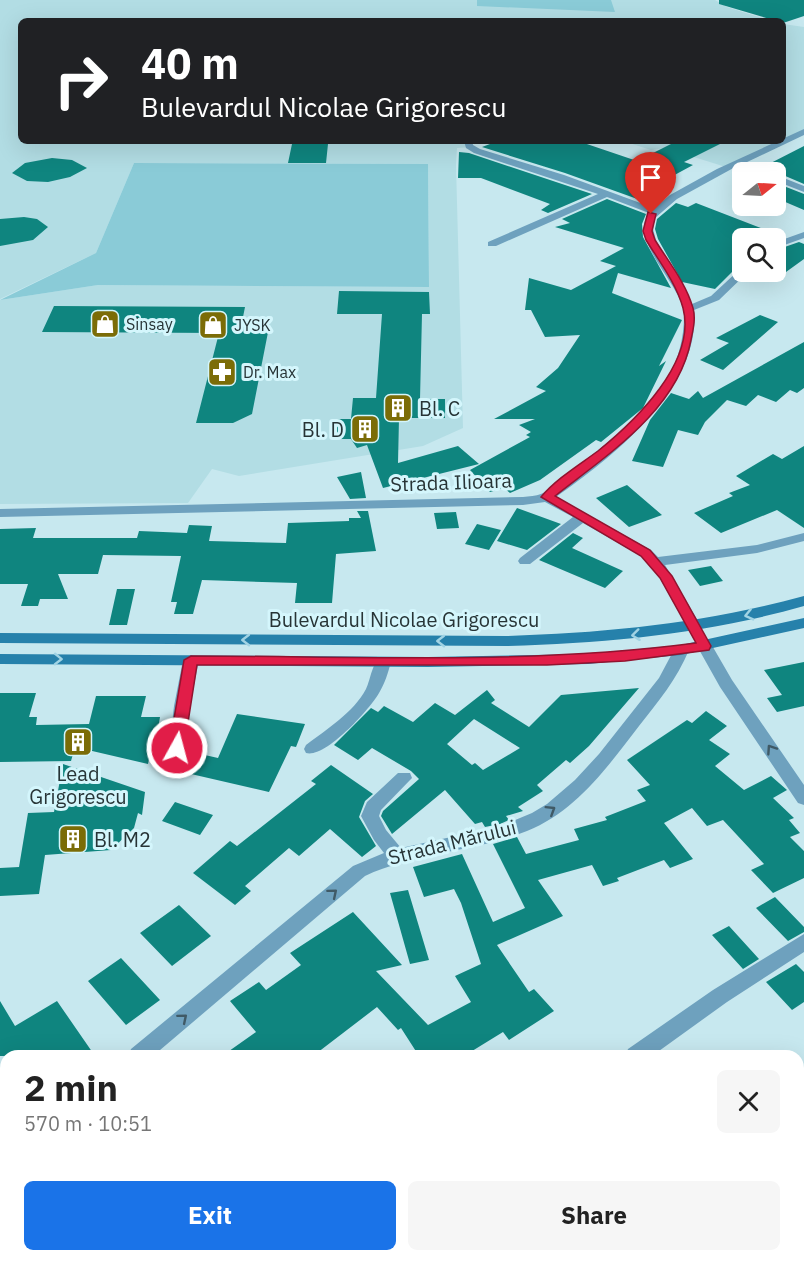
<!DOCTYPE html>
<html lang="en">
<head>
<meta charset="utf-8">
<style>
  body { margin:0; font-family:"IBM Plex Sans",sans-serif; background:#f6f6f6; color:#222; height:100vh; display:flex; flex-direction:column; font-size:22px; white-space:nowrap }
  * { box-sizing:border-box; margin:0 }
  p { font-size:20px; color:#767676 }
  .icon { flex:none; width:33px; height:33px; fill:none; stroke:currentColor; stroke-width:2; stroke-linecap:round; stroke-linejoin:round }
  .map { position:relative; flex:1; overflow:hidden }
  .details { position:absolute; left:0px; top:1050px; width:804px; height:212px; display:flex; flex-direction:column; background:#fff; border-radius:18px 18px 0 0; box-shadow:0 6px 24px #0002 }
  .details>* { flex:none }
  .top-card { position:absolute; left:18px; top:18px; width:768px; height:126px; border-radius:9px; box-shadow:0 6px 24px #0002; background:#202124; color:#fff; overflow:hidden }
  .needle { width:39px; rotate:72deg }
  .fabs { position:absolute; left:732px; top:162px; display:grid; gap:12px }
  .fabs a { display:grid; place-items:center; width:54px; height:54px; border-radius:9px; background:#fff; box-shadow:0 6px 24px #0002; font-size:30px }
  .pin { position:absolute; display:grid; place-items:center; width:51px; height:51px; color:#fff; margin:-62px -26px; border-radius:50% 50% 50% 0; rotate:-45deg; box-shadow:0 0 6px #0007 }
  .pin .icon { rotate:45deg }
  .me { position:absolute; width:66px; margin:-33px; rotate:7deg; stroke-linejoin:round; filter:drop-shadow(0 0 4px #0008) }
  .turn { display:flex; align-items:center; gap:21px; height:126px; padding:0 24px; font-size:27px }
  .turn .icon { width:78px; height:78px; stroke-width:2.5 }
  .turn b { display:block; font-size:42px; line-height:51px }
  .round { display:grid; place-items:center; flex:none; width:63px; height:63px; border-radius:9px; background:#f6f6f6 }
  .overview { display:flex; align-items:center; justify-content:space-between; height:102px; padding:0 24px }
  h1 { font-size:36px; font-weight:800; line-height:45px }
  .button { display:flex; gap:12px; margin-top:auto; padding:12px 24px }
  .button a { flex:1; height:69px; border-radius:9px; background:#1a73e8; color:#fff; font-size:24px; font-weight:800; line-height:69px; text-align:center }
  .button a+a { background:#f6f6f6; color:#222 }
  .map>svg:first-child { display:block }
  .built { fill:#b2dde4 }
  .green { fill:#8acbd7 }
  .building { fill:#0f857f; fill-rule:evenodd }
  .lines { fill:none; stroke-linecap:round; stroke-linejoin:round }
  .street { fill:#6ea1be; fill-rule:evenodd }
  .secondary { fill:#2681ab; fill-rule:evenodd }
  .oneway { stroke:#a0d3e4 }
  .oneway2 { stroke:#405a66 }
  .route { fill:#e11d48; stroke:#92132f; stroke-width:1.5 }
  .labels { text-anchor:middle; dominant-baseline:central; stroke-width:6; stroke-linejoin:round; paint-order:stroke }
  .far-poi-label { font-size:16px; fill:#273436; stroke:#d4f6fc; text-anchor:start }
  .poi-label { font-size:20px; fill:#273436; stroke:#d4f6fc; text-anchor:start }
  .street-label { font-size:20px; fill:#273436; stroke:#d4f6fc }
</style>
</head>
<body>
<div class="map">
<svg width="804" height="1261" viewBox="0 0 804 1261">
  <rect width="100%" height="100%" fill="#c7e8ef"/>
  <!-- built -->
  <path class="built" d="M0,0H715L727,7L771,21H21V141H471V147L457,148L456,165L463,428L423,446L239,476L212,469L188,503L0,504V300L98,285L429,287L428,164L134,163L96,253L0,299Z
    M783,24L804,27V132L729,168L665,148L651,150L623,141H783Z"/>
  <!-- green -->
  <path class="green" d="M477,0H611L615,12L477,6Z
    M134,163L428,164L429,287L98,285L0,300L96,253Z"/>
  <!-- building -->
  <path class="building" d="M719,0H804V16L783,23L719,4Z
    M304,141L328,144L326,163H288L292,144H303Z
    M498,141H578L637,161L677,141H726L684,162L693,165L645,191L663,198L654,205L565,173L482,147Z
    M804,146V184L776,172H767L761,168Z
    M459,152L469,153L592,194L548,213L541,210L550,204L481,178H458Z
    M52,158L72,160L87,168L70,177L48,182L27,181L12,173L25,163Z
    M776,183L804,194V210L776,198Z
    M607,199L646,214L642,224L643,237L671,288L618,273L612,293L682,320L659,366L666,361L643,408L601,442L596,440L540,480L510,493L504,488L490,492L470,470L530,437L526,435L531,432L519,425L535,419H494L546,391L536,387L558,368L580,335L545,337L531,310H525L529,278L571,290L616,266L600,261L624,248L555,227L570,223L562,219Z
    M676,203L688,207L696,203L784,237L776,240L742,238V262L715,289L682,282L658,239L655,229L657,219Z
    M24,217L37,219L48,227L33,240L0,246V219Z
    M799,242L804,244V259L786,272L776,268V250Z
    M339,291L429,292L430,314H422L420,399H445V418H399L398,463L458,446L479,464L383,488L367,445L357,448L351,439H331L333,419H351L353,398H376L382,314H337Z
    M54,306L245,307L242,322H270L252,414L233,423H196L219,333L42,332Z
    M760,315L778,322L723,370L700,360L729,343L716,338Z
    M804,342V388L797,393L790,390L776,402L758,395L746,406L727,400L705,422L698,435L678,430L663,467L632,461L650,420L671,393L689,399L698,391L703,398Z
    M804,446V528L777,510L721,533L694,513L733,496L729,493L750,485L736,476L773,454L782,459Z
    M361,472L366,498L350,499L337,477Z
    M627,485L662,515L629,527L596,498Z
    M517,508L561,524L527,550L497,541Z
    M357,511H368L376,551L336,554L332,603H295L297,583L202,580L193,614H174L177,602H171L181,556L103,555L98,574H58L68,599H40L38,606H21L28,584H0V529L36,528L33,538H137L139,531L187,533L189,525L212,526L209,541L286,543L288,523L349,521V518H361Z
    M456,512L459,528L437,529L434,513Z
    M477,524L501,530L489,550L465,544Z
    M573,533L583,538L572,548L623,571L605,588L539,560Z
    M711,566L723,581L700,586L688,570Z
    M117,589H135L127,625H109Z
    M804,662V706L777,712L767,698L782,695L764,670Z
    M639,688L589,746L570,763L566,760L537,785L543,791L518,807L523,811L506,816L509,820L500,824L485,827L482,822L475,824L445,790L392,834L381,816L383,811L419,779L411,771L372,748L358,760L334,745L371,708L378,712L384,706L413,722L435,703L455,715L487,690L495,700L491,703L529,727L561,695ZM474,719L520,748L483,770L475,763L472,765L447,744Z
    M0,693H36L29,717H37L36,725L89,724L96,696H146L141,717H160L153,759H149L148,764L75,747L71,761L0,762Z
    M706,711L727,726L709,740L730,754L715,766L744,790L771,776L787,790L773,798L794,818L789,820L800,833L790,837L804,851V878L773,893L751,870L764,864L723,820L707,826L692,808L664,823L693,859L670,868L664,860L617,878L619,881L603,886L592,865L538,880L563,916L497,945L529,992L534,989L554,1011L509,1040L503,1032L464,1056H419L401,1028L398,1030L377,1007L313,1056H222L256,1032L230,1001L259,982L266,990L301,965L290,953L353,912L402,965L376,971L428,1025L471,1002L455,976L481,964L461,903L454,889L424,897L413,867L462,854L493,922L525,908L493,844L517,837L526,854L579,840L574,829L607,820L605,817L646,801L637,790L650,785L627,760L687,720L692,723Z
    M237,714L305,724L296,747L291,746L269,792L191,774L194,770L187,768L196,753L218,758Z
    M63,764L145,792L142,815L138,813L134,828L111,850L45,855L39,894L0,896V868L19,867L28,813L54,812Z
    M331,765L373,794L365,801L359,817L376,846L362,857L330,829L299,856L289,848L245,886L251,891L235,905L193,873L230,841L237,846L316,784L311,781Z
    M175,802L213,815L200,835L162,821Z
    M408,890L429,960L410,964L390,893Z
    M775,897L804,927V932L788,941L756,908Z
    M179,905L211,936L172,966L140,933Z
    M729,926L759,959L743,969L712,935Z
    M121,958L160,1000L126,1025L88,981Z
    M796,964L804,972V1002L792,1010L766,982Z
    M0,1001L15,1026L57,1001L95,1056H0Z"/>
  <g class="lines">
    <!-- street -->
    <path class="street" d="M804,129V135L745,163L765,172H754L737,166L677,199L655,218L653,229L656,240L692,304L711,296L739,270L748,272L719,300L694,310C701,388 613,457 556,497L651,550L658,557L757,545L804,533V541L757,553L665,565L701,626L699,630H689L660,578L641,556L583,523L530,564H520L518,561L520,558L573,517L545,502L523,505L0,517V509L523,497C529,496 536,496 541,494C554,489 564,478 574,469C607,443 644,417 666,381C678,361 684,339 684,315C683,285 627,240 649,213L607,197L496,246H488V242L598,194L474,153L466,148L464,141H472L473,145L480,149L564,175L654,208L670,195L717,169Z
      M776,175L804,186V192L776,181Z
      M804,232V238L776,248V242Z
      M705,641L710,642L732,680L804,785V805L798,803L720,687L697,646Z
      M681,645L689,650C677,679 658,702 639,726C608,766 577,811 527,831C475,852 417,852 365,876L153,1056H128L131,1049L353,866L384,853L374,840L361,816L367,802L398,773H410L412,778L381,810L379,816L386,830L401,848L501,826L532,813L547,804L575,780L599,754L659,678L676,646Z
      M191,655L199,660L190,706L183,768L181,772H169L167,768L174,706L183,660Z
      M383,657L391,662C388,673 385,683 379,693C370,709 325,759 306,753L304,749L306,745C327,729 353,713 366,689C371,679 372,660 383,657Z
      M804,934V952L727,1002L652,1056H625L628,1049L713,990Z
      M6,1233V1256H13L9,1261H0V1236Z"/>
    <!-- secondary -->
    <path class="secondary" d="M804,596V606C706,634 608,643 506,646L0,643V633L506,636C608,633 706,623 804,596Z
      M804,618V628L681,655L588,664L428,667L0,664V654L428,657L588,654L681,645Z"/>
  </g>
  <!-- one-way arrows -->
  <defs><path id="oneway-chevron" d="M-2-3.5L2.5 0L-2 3.5" fill="none" stroke-width="1.6" stroke-linecap="round" stroke-linejoin="round" transform="scale(1.5)"/></defs>
  <g class="oneway">
    <use href="#oneway-chevron" transform="translate(749 615) rotate(167)"/>
    <use href="#oneway-chevron" transform="translate(636 635) rotate(173)"/>
    <use href="#oneway-chevron" transform="translate(246 640) rotate(-180)"/>
    <use href="#oneway-chevron" transform="translate(441 641) rotate(-180)"/>
    <use href="#oneway-chevron" transform="translate(58 659) rotate(1)"/>
  </g>
  <g class="oneway2">
    <use href="#oneway-chevron" transform="translate(771 749) rotate(-124)"/>
    <use href="#oneway-chevron" transform="translate(551 810) rotate(-32)"/>
    <use href="#oneway-chevron" transform="translate(333 893) rotate(-40)"/>
    <use href="#oneway-chevron" transform="translate(183 1018) rotate(-40)"/>
  </g>
  <!-- route -->
  <path class="route" d="M648,212L656,214L652,231L655,240C668,261 686,283 693,308C696,319 693,330 691,340C678,410 607,455 555,496L650,550L672,576L711,646L709,650L625,661L547,665H197L184,748L182,752H172L169,748L184,660L191,656C359,656 529,665 696,643L660,578L641,556L541,497C556,479 579,465 598,451C635,421 697,362 683,308C676,283 659,261 646,240L643,231Z"/>
  <!-- icons -->
  <defs>
    <g id="shop-square" transform="scale(1.5)"><rect x="-9" y="-9" width="18" height="18" rx="4" fill="#7b6c07" stroke="#d4f6fc"/><path d="M-5-2.5h2.3a2.7 3.5 0 0 1 5.4 0H5L5.5 6h-11ZM-1.5-2.5h3a1.5 2.3 0 0 0-3 0Z" fill="#fff"/></g>
    <g id="pharmacy-square" transform="scale(1.5)"><rect x="-9" y="-9" width="18" height="18" rx="4" fill="#7b6c07" stroke="#d4f6fc"/><path d="M-2-6h4v4h4v4h-4v4h-4v-4h-4v-4h4Z" fill="#fff"/></g>
    <g id="building-square" transform="scale(1.5)"><rect x="-9" y="-9" width="18" height="18" rx="4" fill="#7b6c07" stroke="#d4f6fc"/><path d="M-4-6H4V6H1V3H-1V6H-4ZM-2.5-4.3h1.7v1.8h-1.7ZM.8-4.3h1.7v1.8H.8ZM-2.5-1h1.7V.8h-1.7ZM.8-1h1.7V.8H.8Z" fill="#fff"/></g>
  </defs>
  <g fill-rule="evenodd">
    <use href="#shop-square" x="105" y="324"/>
    <use href="#shop-square" x="213" y="325"/>
    <use href="#pharmacy-square" x="222" y="372"/>
    <use href="#building-square" x="398" y="408"/>
    <use href="#building-square" x="365" y="429"/>
    <use href="#building-square" x="78" y="742"/>
    <use href="#building-square" x="73" y="839"/>
  </g>
  <g class="labels">
    <!-- far-poi labels -->
    <g class="far-poi-label">
      <text x="126" y="324">Sinsay</text>
      <text x="234" y="325">JYSK</text>
      <text x="243" y="372">Dr. Max</text>
    </g>
    <!-- poi labels -->
    <g class="poi-label">
      <text x="419" y="408">Bl. C</text>
      <text x="344" y="429" text-anchor="end">Bl. D</text>
      <text x="78" y="773" text-anchor="middle">Lead<tspan x="78" dy="23">Grigorescu</tspan></text>
      <text x="94" y="839">Bl. M2</text>
    </g>
    <!-- street labels -->
    <g class="street-label">
      <text transform="translate(451 482) rotate(-2)">Strada Ilioara</text>
      <text x="404" y="619">Bulevardul Nicolae Grigorescu</text>
      <text transform="translate(452 842) rotate(-14)">Strada Mărului</text>
    </g>
  </g>
</svg>
<div class="fabs">
<a><svg class="needle" viewBox="-14 -14 28 28"><path d="M0-13l5 13h-10z" fill="#e53935"/><path d="M0 13l5-13h-10z" fill="#767676"/></svg></a>
<a><svg class="icon" aria-label="search" viewBox="0 0 24 24"><circle cx="10" cy="10" r="6"/><path d="M15 15l6 6"/></svg></a>
</div>
<div class="pin" style="left:651px;top:214px;background:#d93025"><svg class="icon" aria-label="arrive" viewBox="0 0 24 24"><path d="M6 21V4h12l-3 4 3 4H6"/></svg></div>
<svg class="me" style="left:177px;top:748px" viewBox="-20 -20 40 40"><circle r="17" fill="#e11d48" stroke="#fff" stroke-width="3"/><path d="M0-11L8 9 0 5-8 9z" fill="#fff"/></svg>
<div class="top-card">
<div class="turn"><svg class="icon" aria-label="right" viewBox="0 0 24 24"><path d="M7 20v-9h11M14 6l5 5-5 5"/></svg><div><b>40 m</b>Bulevardul Nicolae Grigorescu</div></div>
</div>
<section class="details">
<div class="overview"><div><h1>2 min</h1><p>570 m · 10:51</p></div><a class="round"><svg class="icon" aria-label="close" viewBox="0 0 24 24"><path d="M6 6l12 12M18 6L6 18"/></svg></a></div>
<div class="button"><a>Exit</a><a>Share</a></div>
</section>
</div>
</body>
</html>
